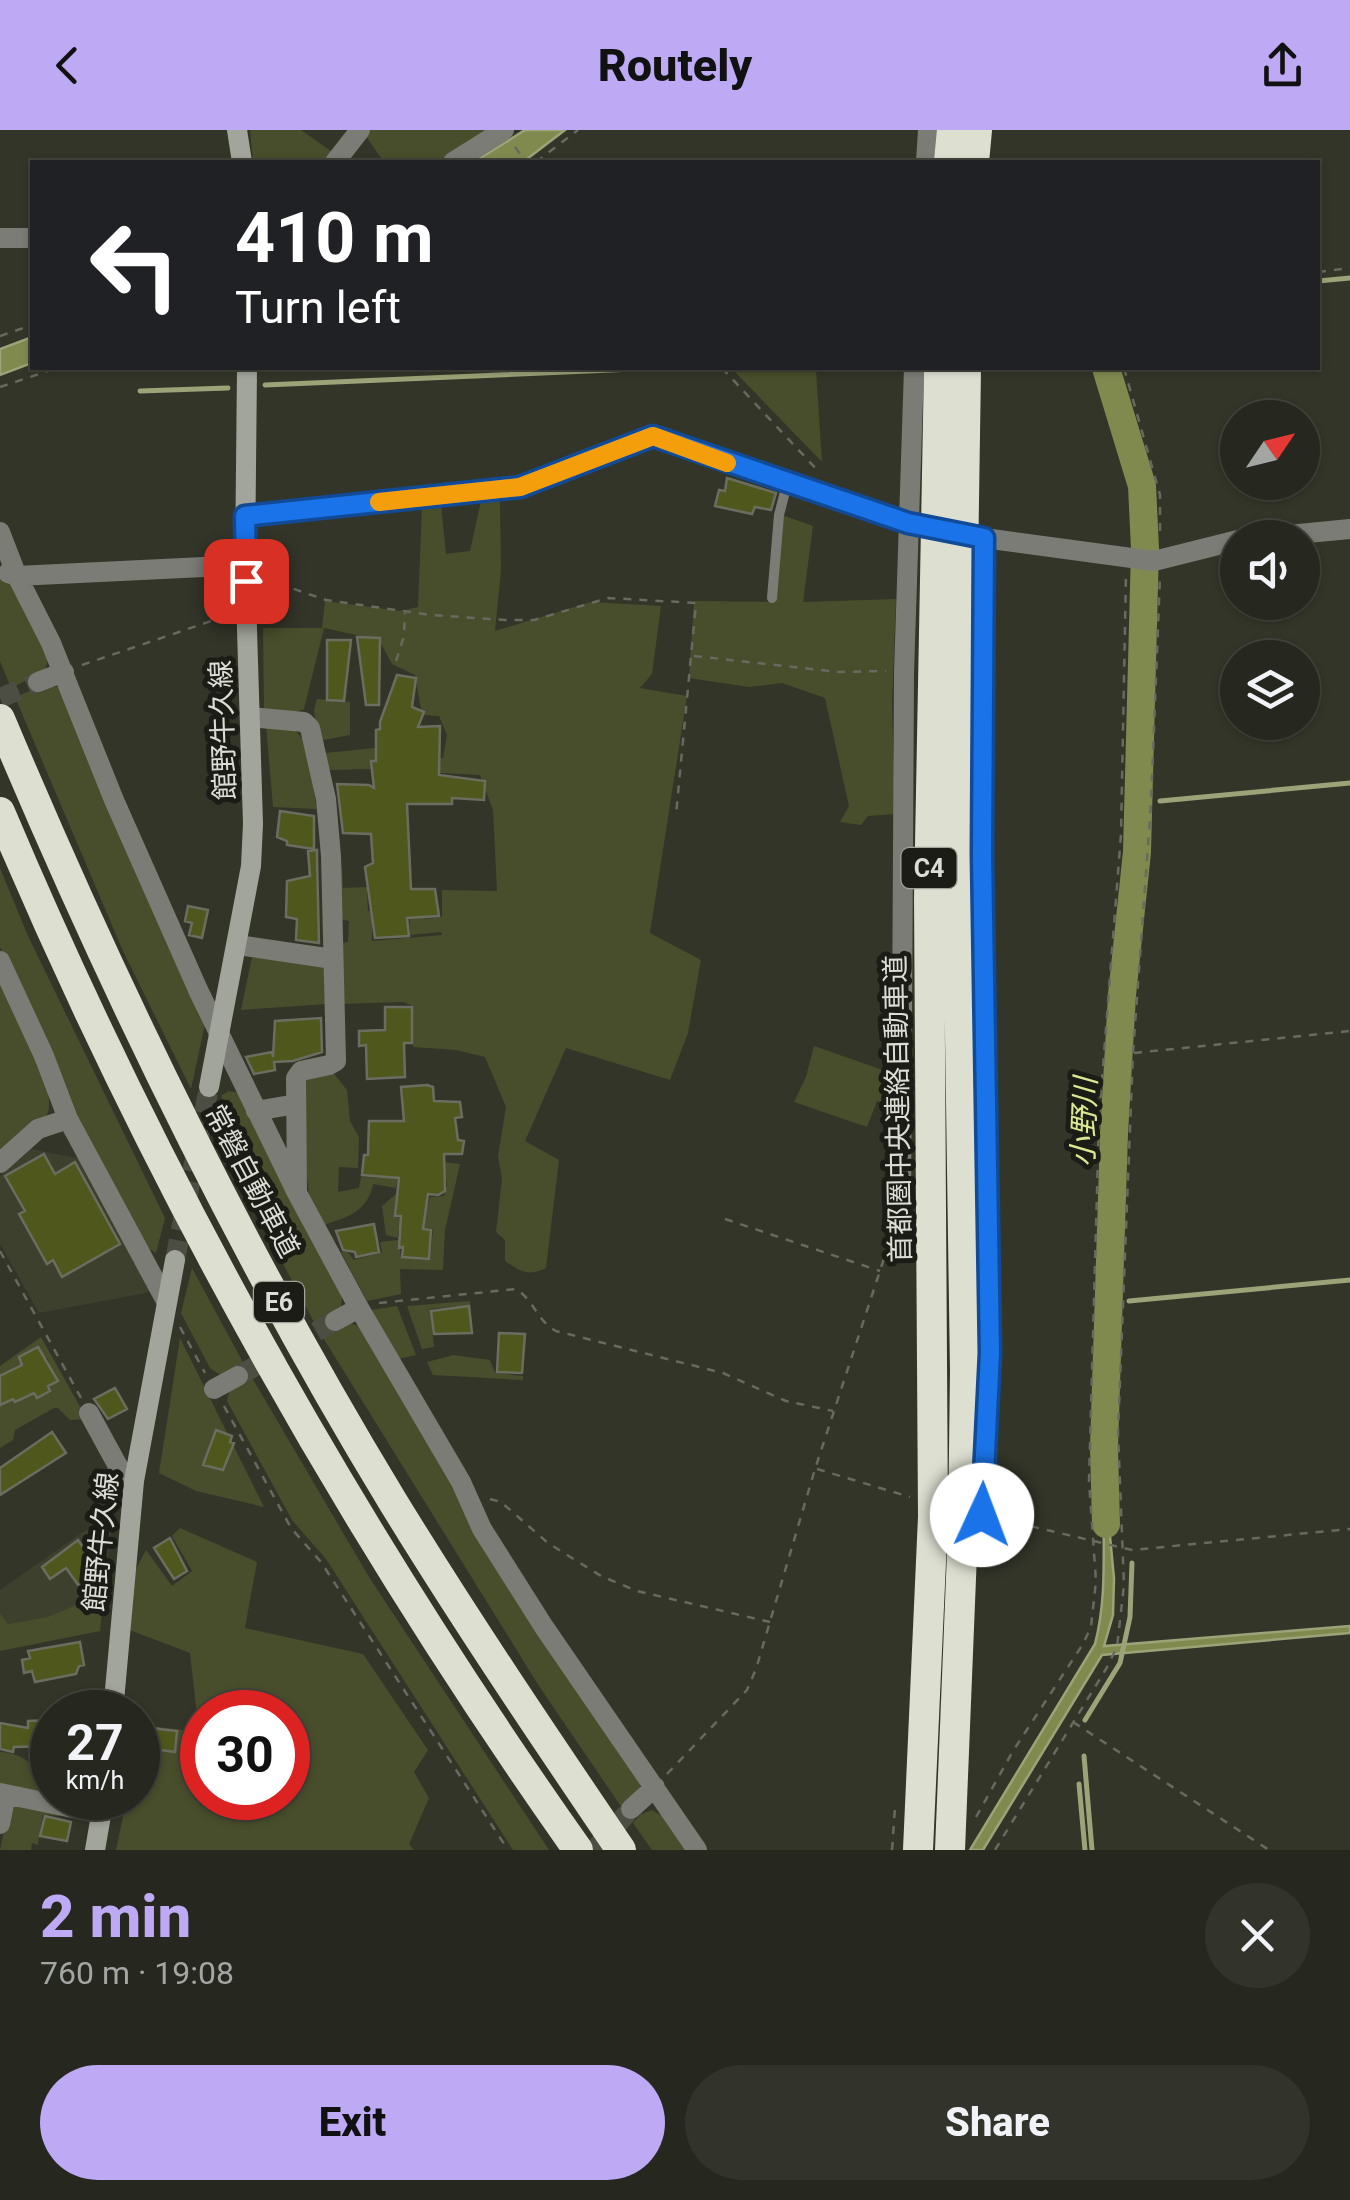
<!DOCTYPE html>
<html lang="en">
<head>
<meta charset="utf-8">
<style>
  body { margin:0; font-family:Roboto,"Noto Sans JP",sans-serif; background:#32342c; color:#f1f3f6; height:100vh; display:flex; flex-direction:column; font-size:38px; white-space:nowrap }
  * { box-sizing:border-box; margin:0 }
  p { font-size:32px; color:#a4a6a4 }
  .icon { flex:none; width:55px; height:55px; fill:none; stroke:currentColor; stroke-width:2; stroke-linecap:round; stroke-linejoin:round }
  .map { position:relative; height:1720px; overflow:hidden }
  .sheet { display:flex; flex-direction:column; background:#26281f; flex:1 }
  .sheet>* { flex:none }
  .banner { position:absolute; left:30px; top:30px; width:1290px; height:210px; border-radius:0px; box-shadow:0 2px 8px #0004,0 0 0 2px #42443d; background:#202124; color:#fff; overflow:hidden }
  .needle { width:65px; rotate:55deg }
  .tools { position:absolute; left:1220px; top:270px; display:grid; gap:20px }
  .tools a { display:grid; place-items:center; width:100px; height:100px; border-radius:50%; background:#26281f; box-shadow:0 2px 8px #0004,0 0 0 2px #42443d; font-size:50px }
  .speed { position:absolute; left:30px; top:1560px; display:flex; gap:20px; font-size:50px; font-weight:700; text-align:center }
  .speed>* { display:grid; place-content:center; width:130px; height:130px; border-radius:50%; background:#26281f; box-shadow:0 2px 8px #0004,0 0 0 2px #42443d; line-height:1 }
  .speed small { font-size:25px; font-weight:400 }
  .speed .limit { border:15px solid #d22; background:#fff; color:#111 }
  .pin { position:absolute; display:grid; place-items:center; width:85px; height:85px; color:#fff; margin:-42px; border-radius:20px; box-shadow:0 5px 15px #0006 }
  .me { position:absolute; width:110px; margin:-55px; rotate:2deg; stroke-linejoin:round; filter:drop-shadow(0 0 8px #0008) }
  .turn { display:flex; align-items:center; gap:35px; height:210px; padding:0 40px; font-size:45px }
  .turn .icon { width:130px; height:130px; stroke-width:2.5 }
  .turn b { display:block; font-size:70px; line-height:85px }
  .round { display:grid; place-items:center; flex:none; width:105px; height:105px; border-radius:52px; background:#32342c }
  .headline { display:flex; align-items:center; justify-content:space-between; height:170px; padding:0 40px }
  h1 { font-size:60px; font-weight:800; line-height:75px; color:#bea9f5 }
  .primary-button { display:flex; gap:20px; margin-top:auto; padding:20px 40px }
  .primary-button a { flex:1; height:115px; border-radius:60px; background:#bea9f5; color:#111; font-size:40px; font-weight:800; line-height:115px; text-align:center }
  .primary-button a+a { background:#32342c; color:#f1f3f6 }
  header { display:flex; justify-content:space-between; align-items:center; height:130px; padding:0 40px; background:#bea9f5; color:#111; font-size:45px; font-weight:800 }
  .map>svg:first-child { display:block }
  .built { fill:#3c402d }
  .green { fill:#484e2b; fill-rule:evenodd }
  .water { fill:#808a4f; stroke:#9ca378; stroke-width:2.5 }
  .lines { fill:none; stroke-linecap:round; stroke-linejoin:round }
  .stream { stroke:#9ca378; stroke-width:5 }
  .river { stroke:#808a4f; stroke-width:28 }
  .building { fill:#4f571c; stroke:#6a6d5f; stroke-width:2.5 }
  .minor-tunnel { stroke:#4c4e43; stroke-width:20; stroke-dasharray:20 10; stroke-linecap:butt }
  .secondary-tunnel { stroke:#4c4e43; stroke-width:20; stroke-dasharray:20 10; stroke-linecap:butt }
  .path { stroke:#686a5f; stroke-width:2.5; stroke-dasharray:8 8; stroke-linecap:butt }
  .service { stroke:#7b7c76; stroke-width:10 }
  .minor { stroke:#7b7c76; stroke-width:20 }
  .secondary { stroke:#a2a59b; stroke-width:20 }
  .motorway { stroke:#dde0d1; stroke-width:30 }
  .route-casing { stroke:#114b97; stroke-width:25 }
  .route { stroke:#1a73e8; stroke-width:18 }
  .slow { stroke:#f59e0b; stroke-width:18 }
  .labels { text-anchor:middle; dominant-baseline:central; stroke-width:10; stroke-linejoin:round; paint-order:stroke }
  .shield { fill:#1b1c16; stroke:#a2a49c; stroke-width:2.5 }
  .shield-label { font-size:25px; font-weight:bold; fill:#dcded6 }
  .street-label { font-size:28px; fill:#dcded6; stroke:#1b1c16 }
  .water-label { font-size:30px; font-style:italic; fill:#dae991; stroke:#1b1c16 }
</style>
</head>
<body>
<header><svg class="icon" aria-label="back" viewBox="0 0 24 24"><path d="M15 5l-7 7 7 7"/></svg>Routely<svg class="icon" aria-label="share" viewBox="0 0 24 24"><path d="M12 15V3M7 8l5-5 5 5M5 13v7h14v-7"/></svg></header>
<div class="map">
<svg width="1350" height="1720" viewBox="0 0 1350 1720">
  <rect width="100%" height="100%" fill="#333529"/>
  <!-- built -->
  <path class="built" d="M31,1019L82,1029L151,1162L39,1183L0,1114V1046Z
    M113,1381L104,1463L47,1487L8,1494L0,1483V1460Z"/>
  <!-- green -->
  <path class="green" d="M250,0H301L335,24L325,32H253Z
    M367,0H493L440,32H384L365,5Z
    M816,240L822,332L735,242Z
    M500,370L501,441L495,501L591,472L661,476L652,544L640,558L687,566L650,803L701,830L688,903L670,950L566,918L525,1011L559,1030L546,1138C529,1147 519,1141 505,1131V1110L496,1102L502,1049L498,1026L506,977L485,927L456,920L413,917V876L403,872L340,874L338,814L348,812L349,791L339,789L337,741L342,735L343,758L411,755V758L367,762L368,781L376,782L372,787V811L442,805L441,802L410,805L409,777L425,789L442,787V760L497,761L493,680L480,645L366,639L328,640L325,623L374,618C392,633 422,630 443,628L447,605L439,586L422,585L415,545L392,534L379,510L324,498L304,579L294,583L264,581L263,498H322L325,471L400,481L418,477L422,377L441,375L446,424L470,421L481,371Z
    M782,385L813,396L803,472L896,469L892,574L895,684L868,686L861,695L840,692L849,676L825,568L782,553L749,557L689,548L694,471L775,472Z
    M0,447L12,456L49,526L45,541L11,558L0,531Z
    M46,555L58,557L205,894L191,959L123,821L15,567Z
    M317,569L350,572V605L318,611L314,580Z
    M266,594L295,600L305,612L317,679L273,677Z
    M0,738L28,806L165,1088L156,1123L142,1115L83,1007L53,932L0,817Z
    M252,827L326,836L327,874L241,880Z
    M0,847C12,873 64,966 45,988C34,1001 14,1012 0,1022Z
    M814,916L897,945L896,977L877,971L867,997L794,972L806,947Z
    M331,940L347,960L350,991L359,1007L358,1038L339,1037L338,1062L359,1058L361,1047L388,1048L389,1026L400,1038L396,1058L373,1054C368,1081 348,1087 324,1095L309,1066L301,986L307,947Z
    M229,961L240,963L342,1164L341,1178L315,1194L215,1006L222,965Z
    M424,1030L460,1034L445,1100L443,1140L400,1139L401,1164L367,1171L341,1122L347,1121L354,1130L382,1122L380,1112L398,1110L401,1128L430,1130L433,1099L403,1096V1101H398V1108L386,1105L382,1076L396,1064L395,1087L423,1095L430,1067L444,1066L447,1055L445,1044L422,1041Z
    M192,1138L245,1236L223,1247L210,1238L181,1183Z
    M470,1171V1175L430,1179L434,1217L422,1219L407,1176Z
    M397,1176L416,1225L398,1229L371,1180Z
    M349,1193L361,1197L641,1655L636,1668L622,1678L539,1556L322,1206Z
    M41,1207L87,1289L70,1290L58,1278H54L15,1300L13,1310L0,1318V1275L5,1252L15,1272L34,1263L38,1268L50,1262L48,1256L57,1252L47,1228L22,1235L0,1246V1236Z
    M180,1208L264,1377L196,1361L159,1343Z
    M453,1225L490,1230L495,1243L523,1246V1250L433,1245L427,1232Z
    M251,1246L369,1447L549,1720H513L326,1429L292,1390L227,1271L230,1258Z
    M180,1398L257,1432L245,1498L363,1524L428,1620L414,1642L429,1668L409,1714L414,1720H116L127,1668H138V1615L142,1595L199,1602L190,1523L127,1499L135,1441L146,1420L172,1456L192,1441L172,1406ZM202,1582H288V1668H202Z
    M104,1463L100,1501L0,1521V1483L8,1494L47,1487Z
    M0,1622C26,1623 40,1640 51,1662L44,1661L42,1664L0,1655Z
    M14,1674L60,1682L59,1686L43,1684L38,1715L32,1713L31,1720H0L9,1678Z
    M652,1680L664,1687L688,1720H652L633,1693L641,1684Z"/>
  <!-- water -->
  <path class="water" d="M525,0H565L523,32H474Z
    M32,207V233L0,245V219Z
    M1105,1354L1114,1448L1113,1485L1104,1516L1350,1496V1503L1102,1525L983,1720H970L1095,1514C1109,1460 1101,1409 1105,1354Z"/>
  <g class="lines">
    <!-- stream -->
    <path class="stream" d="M1318,151L1350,148
      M265,255L658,238
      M140,261L228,258
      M1160,671L1350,653
      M1129,1171L1350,1150
      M1108,1174H1112
      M1085,1590L1120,1533L1130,1487L1132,1433
      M1084,1626L1092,1720
      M1079,1654L1085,1720"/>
    <!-- river -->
    <path class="river" d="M1106,1394L1104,1318L1114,1004L1122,865L1137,722L1145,419L1142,356L1106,238"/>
  </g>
  <!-- building -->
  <path class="building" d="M727,348L776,363L771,380L755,377L752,384L715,376L719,360L725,361Z
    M357,507L380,508L379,575H366Z
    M327,510H351L344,571L327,570Z
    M397,545L416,548L412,577L424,582L418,597L440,596L439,645L485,651L484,670L452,668V674H407L411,759H435L439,786L407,788L409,806L375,808L365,737L373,733L371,704L343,703L337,654L369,655L374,658L371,631H376V600L380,599V592Z
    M280,681L314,686V719L287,715V711L277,707Z
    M317,720V727L319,813L296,810L297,789L286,787L287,751L310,746L308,721Z
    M188,776L208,780L202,808L189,805L192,793L185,791Z
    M385,877H412V913H404L405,947L367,949L366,915L359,916V901L385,900Z
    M321,888L322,922L293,931L274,932L275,940L254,944L246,927L272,922L273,927L275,891Z
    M427,955L433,957L434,971L460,972L462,987L455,988L458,1010L464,1011L462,1024H444L445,1061L438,1065L428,1064L423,1099L431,1100L429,1129L402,1127L403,1117L399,1118L401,1086H395L399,1048L362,1045L364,1025H368L369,991H404L401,957Z
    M44,1024L55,1044L75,1032L120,1114L62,1147L53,1130L47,1134L19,1084L25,1081L5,1046Z
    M374,1094L379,1122L356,1127L355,1122L343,1120L336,1101Z
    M469,1176L472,1203L434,1204L431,1181Z
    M499,1203L525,1204L522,1243L497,1242Z
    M38,1217L58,1251L48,1256L50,1261L37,1268L34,1263L15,1272L13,1269L0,1275V1246L22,1235L19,1227Z
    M115,1258L127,1279L108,1289L94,1269Z
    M216,1300L232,1306L230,1312L234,1313L223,1340L203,1335Z
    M52,1302L66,1323L0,1365V1338Z
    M170,1408L187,1441L174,1449L154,1418Z
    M78,1410L100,1441L79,1456L66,1438L50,1449L42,1437Z
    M80,1512L84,1535L79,1536L76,1544L35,1552L32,1541L24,1543L22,1530L30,1528L28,1521Z
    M52,1590V1616L14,1617L13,1622L0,1619V1593L28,1598V1591Z
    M142,1597L177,1601L175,1622L140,1617Z
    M45,1686L71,1692L67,1711L40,1706Z"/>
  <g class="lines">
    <!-- minor-tunnel -->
    <path class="minor-tunnel" d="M0,568L38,552
      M238,1246L335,1191
      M594,1720L631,1679"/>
    <!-- secondary-tunnel -->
    <path class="secondary-tunnel" d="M175,1130L209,957"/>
    <!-- path -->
    <path class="path" d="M515,17L526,32
      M536,32L578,0
      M1318,142L1350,138
      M0,206L32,195
      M722,238L820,343
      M1124,238L1160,365V409
      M0,257L57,238
      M263,451H271L326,470L431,485L505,490H534L608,468L696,473L676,685
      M694,526L839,542L886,541
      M396,531L404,506L405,483
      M82,535L226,486
      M1134,923L1350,901
      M725,1089L880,1141
      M0,1121L81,1268
      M379,1173L516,1159C535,1171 536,1190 556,1201L723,1243L786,1271L833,1281
      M180,1197L205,1243
      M224,1276L291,1398L321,1432L508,1720
      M817,1339L910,1367
      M490,1369L501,1372L548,1413L601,1446L637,1461L770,1492
      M1000,1389L1132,1420L1350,1399
      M1073,1592L1269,1720
      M667,1644L747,1560L756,1539L815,1339L896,1092
      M976,1687L1013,1621L1083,1514L1091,1497L1096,1451L1089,1351L1099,989L1121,704L1126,444
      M892,1720L895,1677
      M995,1720L1106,1539L1117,1517L1124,1455L1118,1302L1133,923L1151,674L1160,447"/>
    <!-- service -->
    <path class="service" d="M772,468L779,385L787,354"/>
    <!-- minor -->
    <path class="minor" d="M335,32L360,0
      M453,32L504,0
      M926,32L928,0
      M0,108H32
      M245,386L520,357L653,307L908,393L984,408L1154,431L1238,410
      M0,402L17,446L51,513L114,670L199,862L297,1063L359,1178L461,1352L482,1399L544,1497L697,1720
      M1258,408L1350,399
      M8,443L17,446L245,435
      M38,552L64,542
      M250,587L304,592L310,598L326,669L331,726L336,931L329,935L301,941L296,948L297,1061
      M238,815L333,829
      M0,831L44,926L68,989L166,1171
      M256,981L296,974
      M0,1033L38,999L68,989
      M901,1077L904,543L914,238
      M335,1191L359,1178
      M214,1259L238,1246
      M89,1283L119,1338L134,1351
      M982,1385L990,1223L982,723L984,408
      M0,1663L102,1684
      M631,1679L655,1657
      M0,1694L6,1665"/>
    <!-- secondary -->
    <path class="secondary" d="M237,0L242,32
      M209,957L251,736L253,694L245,435L247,238
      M113,1582L134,1351L175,1130
      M95,1720L104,1668"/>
    <!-- motorway -->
    <path class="motorway" d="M949,32L952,0
      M974,32L977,0
      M0,589C113,858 241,1122 393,1372C466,1491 543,1605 621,1720
      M0,682C154,1047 350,1397 578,1720
      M918,1720L933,1387L929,768L939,238
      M950,1720L963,1399L965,1241L958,768L966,238"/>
  </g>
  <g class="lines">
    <!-- route casing -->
    <g class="route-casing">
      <path id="route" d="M246,451L245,386L520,357L653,306L908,393L984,408L982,724L990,1223L982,1385"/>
    </g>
    <!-- route -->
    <use href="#route" class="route"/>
    <!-- slow -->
    <path class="slow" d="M379,372L520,357L653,306L727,333"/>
  </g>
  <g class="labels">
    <!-- shield labels -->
    <g class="shield">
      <rect x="901.5" y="718" width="55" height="40" rx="8"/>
      <rect x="254" y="1152" width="50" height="40" rx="8"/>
    </g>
    <g class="shield-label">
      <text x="929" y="738">C4</text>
      <text x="279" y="1172">E6</text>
    </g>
    <!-- street labels -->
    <g class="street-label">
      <text transform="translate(223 600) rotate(-92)">館野牛久線</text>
      <text transform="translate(898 979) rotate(-91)">首都圏中央連絡自動車道</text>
      <text transform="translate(252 1051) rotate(62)">常磐自動車道</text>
      <text transform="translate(101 1412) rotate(-84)">館野牛久線</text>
    </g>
    <!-- water labels -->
    <g class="water-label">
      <text transform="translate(1084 992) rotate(-88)">小野川</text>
    </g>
  </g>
</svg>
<div class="tools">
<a><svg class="needle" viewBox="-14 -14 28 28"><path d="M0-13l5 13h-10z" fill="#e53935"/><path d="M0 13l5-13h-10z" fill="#a4a6a4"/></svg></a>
<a><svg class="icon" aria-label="sound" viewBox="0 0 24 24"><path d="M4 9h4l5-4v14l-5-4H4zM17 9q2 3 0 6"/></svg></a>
<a><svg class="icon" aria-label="layers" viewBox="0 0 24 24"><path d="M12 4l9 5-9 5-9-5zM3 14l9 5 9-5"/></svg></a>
</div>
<div class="speed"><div>27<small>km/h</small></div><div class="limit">30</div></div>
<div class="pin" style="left:246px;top:451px;background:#d93025"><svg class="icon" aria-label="arrive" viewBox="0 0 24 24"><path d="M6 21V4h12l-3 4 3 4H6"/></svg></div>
<svg class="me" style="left:982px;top:1385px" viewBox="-20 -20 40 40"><circle r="19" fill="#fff"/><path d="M0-13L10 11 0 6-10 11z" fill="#1a73e8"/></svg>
<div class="banner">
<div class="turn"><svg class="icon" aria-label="left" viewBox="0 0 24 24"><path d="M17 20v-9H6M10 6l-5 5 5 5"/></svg><div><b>410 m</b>Turn left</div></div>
</div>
</div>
<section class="sheet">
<div class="headline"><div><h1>2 min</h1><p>760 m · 19:08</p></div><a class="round"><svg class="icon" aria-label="close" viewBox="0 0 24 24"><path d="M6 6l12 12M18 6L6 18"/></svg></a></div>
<div class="primary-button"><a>Exit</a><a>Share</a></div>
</section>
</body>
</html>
